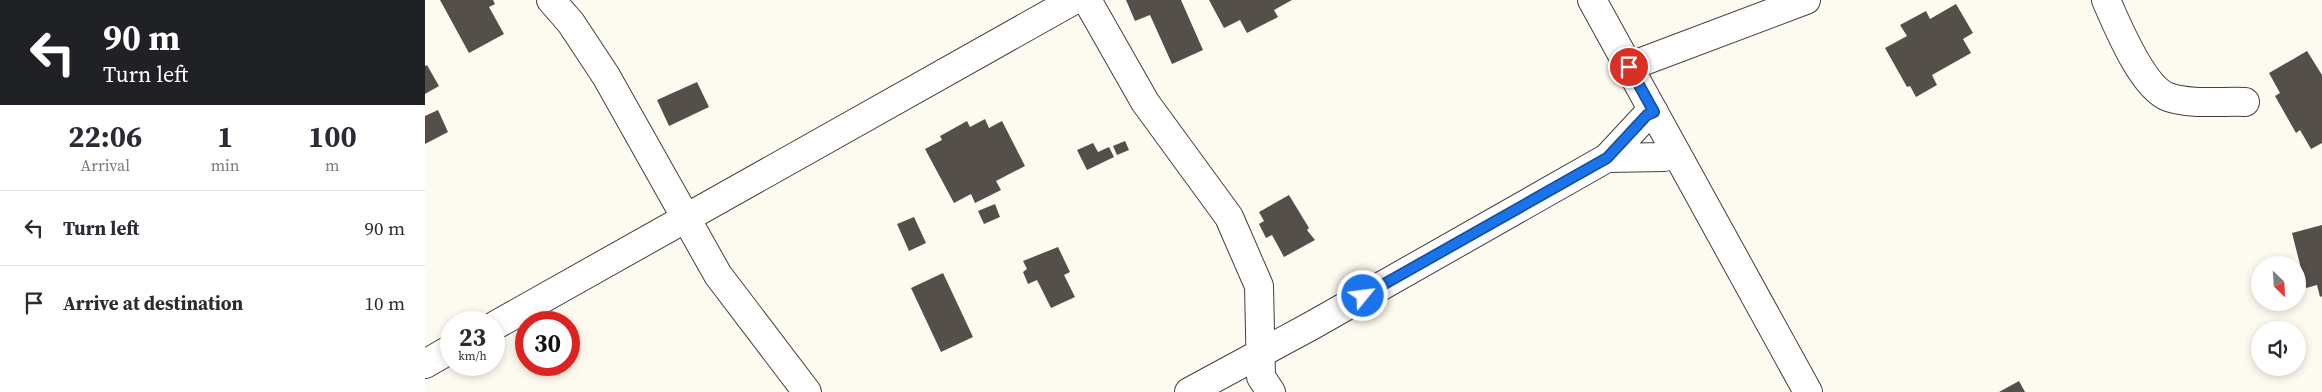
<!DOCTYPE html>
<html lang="en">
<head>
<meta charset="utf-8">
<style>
  body { margin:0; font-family:"Source Serif 4",serif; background:#f7f7f7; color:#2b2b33; height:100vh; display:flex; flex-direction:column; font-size:19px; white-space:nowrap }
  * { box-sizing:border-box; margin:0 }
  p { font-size:16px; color:#7c7c81 }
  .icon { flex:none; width:28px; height:28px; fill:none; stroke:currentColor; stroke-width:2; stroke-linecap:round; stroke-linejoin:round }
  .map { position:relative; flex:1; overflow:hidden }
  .details { display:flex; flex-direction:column; background:#fff; width:425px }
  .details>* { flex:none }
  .hud { background:#202124; color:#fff; overflow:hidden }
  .needle { width:32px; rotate:155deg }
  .controls { position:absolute; left:1826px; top:256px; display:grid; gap:10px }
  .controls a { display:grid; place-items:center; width:55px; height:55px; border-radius:50%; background:#fff; box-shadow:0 2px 8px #0003; font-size:25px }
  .speed { position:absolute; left:15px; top:311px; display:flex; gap:10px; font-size:25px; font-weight:700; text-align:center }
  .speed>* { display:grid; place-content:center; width:65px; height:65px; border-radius:50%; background:#fff; box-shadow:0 2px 8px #0003; line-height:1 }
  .speed small { font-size:12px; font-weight:400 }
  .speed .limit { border:8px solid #d22; background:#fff; color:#111 }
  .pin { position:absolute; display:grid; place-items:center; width:42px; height:42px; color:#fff; margin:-21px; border:2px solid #fff; border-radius:50%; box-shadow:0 1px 5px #0007 }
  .me { position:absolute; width:55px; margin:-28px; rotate:61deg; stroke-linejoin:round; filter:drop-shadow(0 0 4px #0008) }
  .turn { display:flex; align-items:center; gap:18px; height:105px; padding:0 20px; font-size:22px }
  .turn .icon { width:65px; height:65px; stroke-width:2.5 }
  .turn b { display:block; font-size:35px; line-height:42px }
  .eta { display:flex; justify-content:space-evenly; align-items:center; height:85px; text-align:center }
  .eta b { font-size:30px; font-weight:700; line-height:35px }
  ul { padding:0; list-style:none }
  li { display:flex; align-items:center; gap:15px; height:75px; padding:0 20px; border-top:1px solid #e1e1e2 }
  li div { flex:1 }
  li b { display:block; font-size:19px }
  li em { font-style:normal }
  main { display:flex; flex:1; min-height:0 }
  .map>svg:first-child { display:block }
  .building { fill:#554f4b }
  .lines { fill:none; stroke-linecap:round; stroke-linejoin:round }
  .minor-casing { stroke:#404040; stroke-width:30 }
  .minor { stroke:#fff; stroke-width:28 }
  .route-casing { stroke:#114b97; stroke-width:12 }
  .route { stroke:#1a73e8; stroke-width:9 }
</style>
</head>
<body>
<main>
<section class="details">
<div class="hud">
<div class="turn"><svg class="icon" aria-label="left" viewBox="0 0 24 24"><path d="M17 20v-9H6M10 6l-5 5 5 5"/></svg><div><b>90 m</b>Turn left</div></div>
</div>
<div class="eta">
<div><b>22:06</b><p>Arrival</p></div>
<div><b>1</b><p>min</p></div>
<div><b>100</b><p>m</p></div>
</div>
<ul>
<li><svg class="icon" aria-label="left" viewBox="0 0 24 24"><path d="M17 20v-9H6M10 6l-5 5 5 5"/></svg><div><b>Turn left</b></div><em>90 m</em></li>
<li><svg class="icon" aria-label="arrive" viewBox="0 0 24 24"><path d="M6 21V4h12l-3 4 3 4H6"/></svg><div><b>Arrive at destination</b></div><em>10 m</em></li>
</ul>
</section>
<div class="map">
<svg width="1897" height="392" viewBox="0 0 1897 392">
  <rect width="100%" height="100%" fill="#fdfbef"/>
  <!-- building -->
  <path class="building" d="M15,0H68L70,4L64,7L79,34L44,53Z
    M701,0H756L778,50L747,64L725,15L710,21Z
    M784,0H867L849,10L853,17L822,33L815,20L799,28Z
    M1531,4L1548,33L1538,39L1546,53L1507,75L1512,85L1491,97L1485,86L1482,87L1460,48L1482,36L1475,25L1501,11L1505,19Z
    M1882,51L1897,75V143L1886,149L1875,130L1871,133L1850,96L1855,93L1844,73Z
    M2,65L14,86L0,94V66Z
    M272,82L284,107L244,126L232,100Z
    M13,110L23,132L0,144V116Z
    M560,119L564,128L577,121L600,166L571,181L576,190L550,203L546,194L529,203L500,149L517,140L515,136L542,121L545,127Z
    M700,141L704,150L692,155L688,146Z
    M668,143L673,152L684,147L689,157L662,170L652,150Z
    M864,195L884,228L882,230L890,240L859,257L847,235L841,238L834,224L839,221L834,212Z
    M570,204L575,217L559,224L553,211Z
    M489,217L501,243L484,251L472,224Z
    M1897,225V296L1895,297L1892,285L1881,288L1867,233Z
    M633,247L645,272L639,275L650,297L626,308L612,280L603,284L598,272L602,269L598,261Z
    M518,273L548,337L516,352L486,288Z
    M1594,381L1600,392H1574Z"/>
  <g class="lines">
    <!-- minor casing -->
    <g class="minor-casing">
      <path id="minor" d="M126,0L146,23L181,76L293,275L382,392
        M662,0L720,102L804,217L834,286L836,377L846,392
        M1167,0L1383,392
        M1681,0C1692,25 1717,87 1743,97C1766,105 1796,101 1820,102
        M1203,67L1381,0
        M1182,158L1239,157L1252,154
        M69,326L649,0
        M0,364L26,349
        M764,392L886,326L1182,158L1222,115L1229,112"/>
    </g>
    <!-- minor -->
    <use href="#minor" class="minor"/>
  </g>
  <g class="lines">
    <!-- route casing -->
    <g class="route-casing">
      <path id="route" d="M938,296L1182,158L1222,115L1229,112L1204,67"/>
    </g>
    <!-- route -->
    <use href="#route" class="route"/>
  </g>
</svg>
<div class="controls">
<a><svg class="needle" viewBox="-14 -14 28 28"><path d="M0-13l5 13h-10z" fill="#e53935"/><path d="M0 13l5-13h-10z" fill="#7c7c81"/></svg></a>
<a><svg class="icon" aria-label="sound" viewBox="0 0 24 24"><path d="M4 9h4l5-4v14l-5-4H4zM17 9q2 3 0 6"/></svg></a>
</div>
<div class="speed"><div>23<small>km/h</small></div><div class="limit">30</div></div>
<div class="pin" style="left:1204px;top:67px;background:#d93025"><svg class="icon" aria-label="arrive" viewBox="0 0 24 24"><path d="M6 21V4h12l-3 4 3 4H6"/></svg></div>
<svg class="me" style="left:938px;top:296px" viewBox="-20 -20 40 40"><circle r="17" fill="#1a73e8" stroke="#fff" stroke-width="3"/><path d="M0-11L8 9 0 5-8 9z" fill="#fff"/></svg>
</div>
</main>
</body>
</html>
